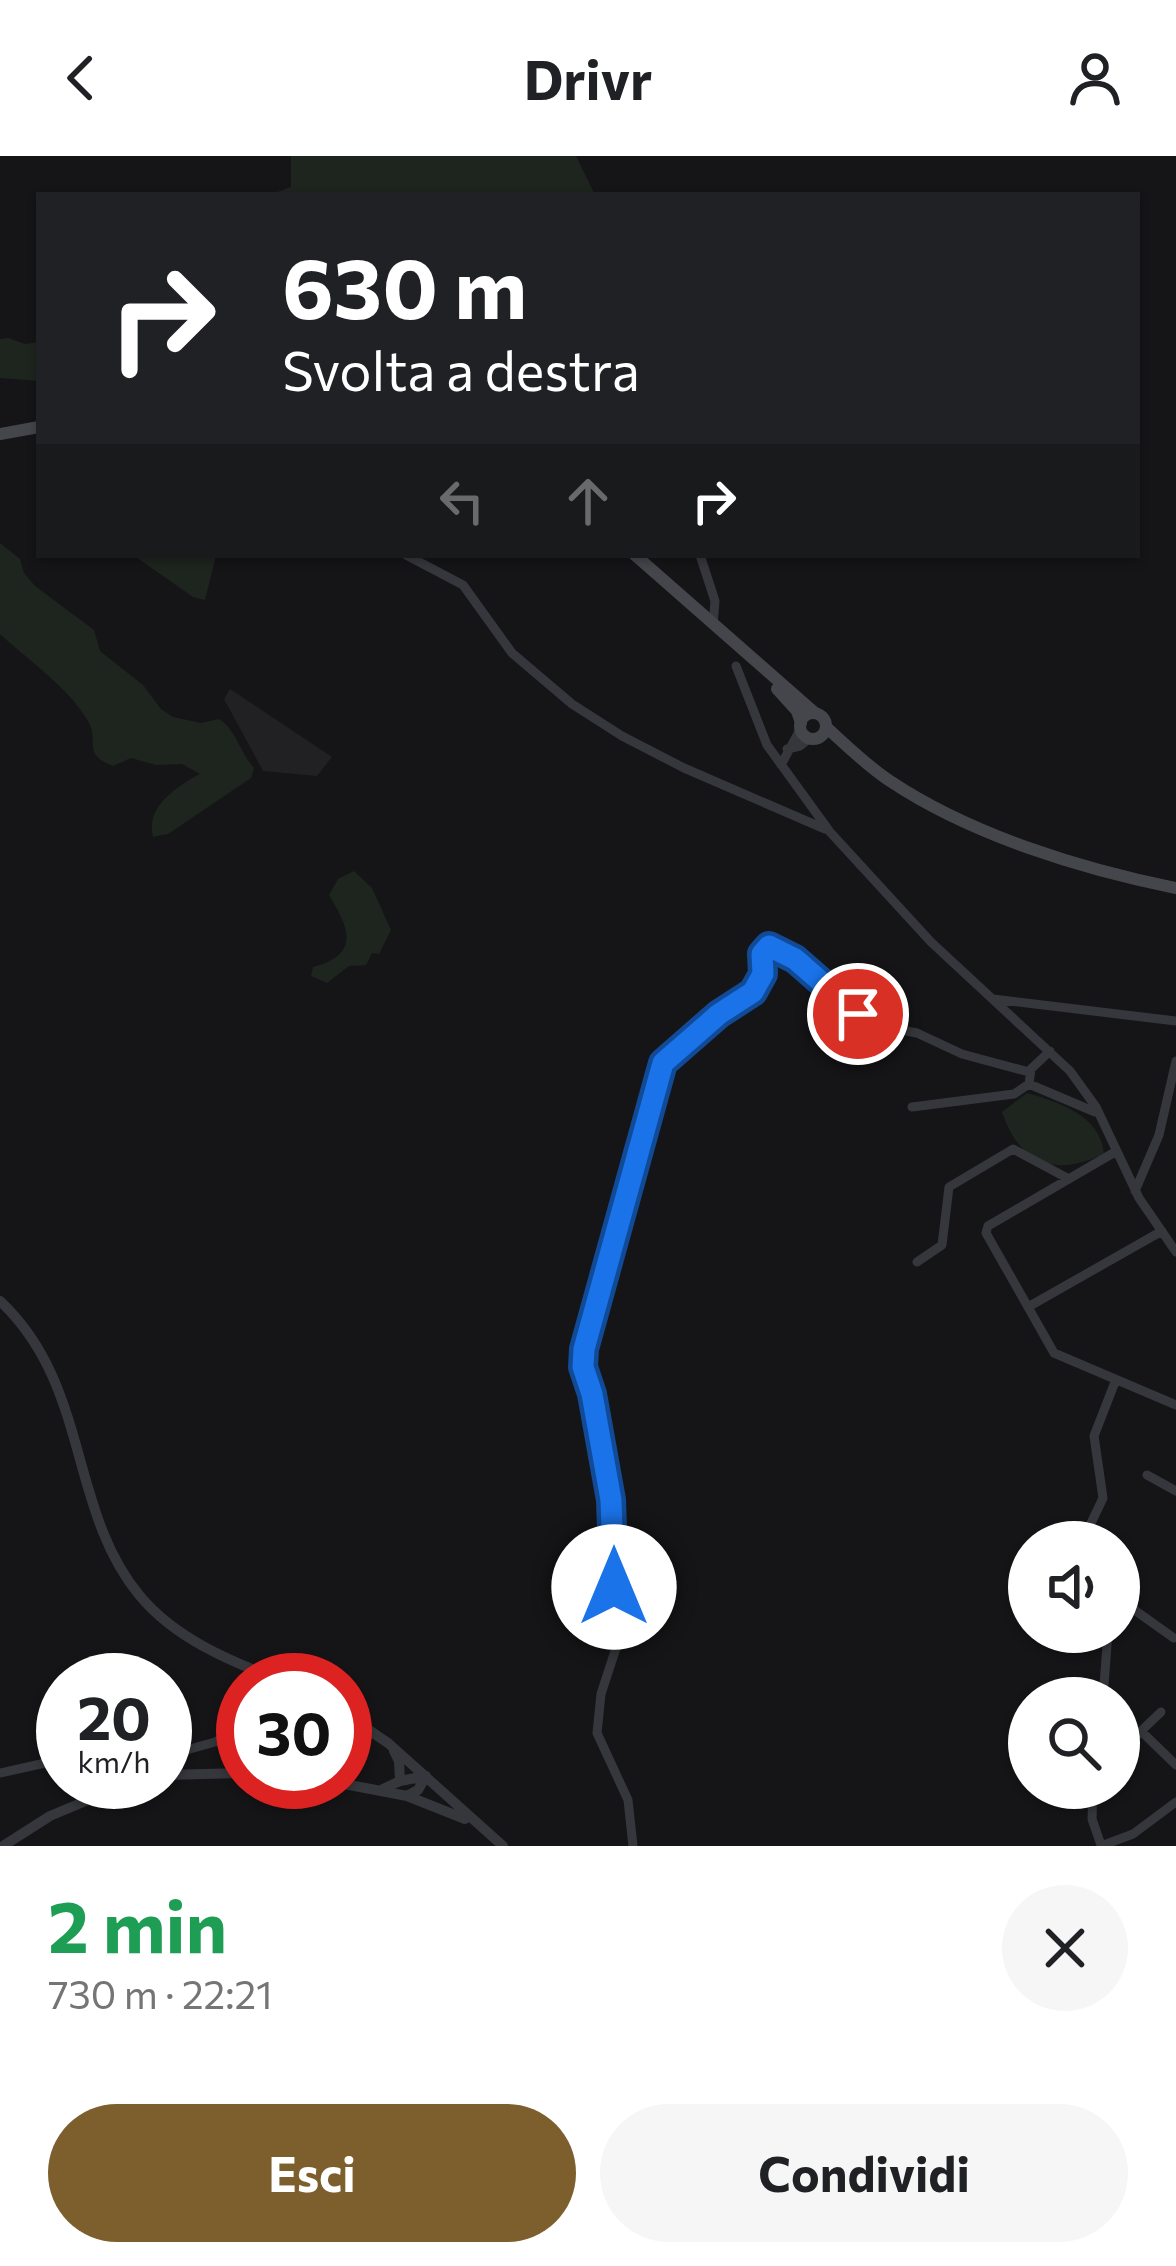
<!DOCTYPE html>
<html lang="it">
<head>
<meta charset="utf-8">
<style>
  body { margin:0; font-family:Commissioner,sans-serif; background:#f6f6f6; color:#202124; height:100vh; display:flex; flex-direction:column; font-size:45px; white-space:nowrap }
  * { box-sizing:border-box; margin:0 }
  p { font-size:39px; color:#757577 }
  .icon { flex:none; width:66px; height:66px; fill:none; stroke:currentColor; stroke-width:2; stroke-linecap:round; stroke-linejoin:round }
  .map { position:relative; height:1690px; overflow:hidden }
  .side { display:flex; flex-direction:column; background:#fff; flex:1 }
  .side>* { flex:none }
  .hud { position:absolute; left:36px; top:36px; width:1104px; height:366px; border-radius:0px; box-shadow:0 3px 9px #0004; background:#202124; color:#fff; overflow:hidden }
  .buttons { position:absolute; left:1008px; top:1365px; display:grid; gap:24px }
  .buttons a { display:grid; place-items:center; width:132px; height:132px; border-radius:50%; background:#fff; box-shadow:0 3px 9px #0004; font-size:60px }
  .speed { position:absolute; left:36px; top:1497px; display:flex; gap:24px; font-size:60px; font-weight:700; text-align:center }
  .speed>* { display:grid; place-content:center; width:156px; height:156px; border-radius:50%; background:#fff; box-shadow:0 3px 9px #0004; line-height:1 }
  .speed small { font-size:30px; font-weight:400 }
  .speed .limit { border:18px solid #d22; background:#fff; color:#111 }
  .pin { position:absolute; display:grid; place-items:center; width:102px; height:102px; color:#fff; margin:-51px; border:6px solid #fff; border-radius:50%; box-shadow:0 3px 12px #0007 }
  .me { position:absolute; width:132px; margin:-66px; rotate:0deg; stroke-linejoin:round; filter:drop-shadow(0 0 9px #0008) }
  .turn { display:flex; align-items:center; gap:42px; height:252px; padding:0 48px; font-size:54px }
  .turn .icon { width:156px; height:156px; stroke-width:2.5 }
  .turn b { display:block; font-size:84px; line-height:102px }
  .lanes { display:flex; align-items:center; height:114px; padding:0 48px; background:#0003; justify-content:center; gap:60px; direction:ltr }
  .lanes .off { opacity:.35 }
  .round { display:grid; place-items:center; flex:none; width:126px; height:126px; border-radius:63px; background:#f6f6f6 }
  .headline { display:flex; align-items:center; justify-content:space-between; height:204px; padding:0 48px }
  h1 { font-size:72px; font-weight:700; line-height:90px; color:#1e9e55 }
  .cta { display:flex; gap:24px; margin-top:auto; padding:24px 48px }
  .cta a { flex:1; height:138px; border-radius:72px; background:#7c5f2d; color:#fff; font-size:48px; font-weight:700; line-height:138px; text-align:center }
  .cta a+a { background:#f6f6f6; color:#202124 }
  header { display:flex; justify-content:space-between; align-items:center; height:156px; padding:0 48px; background:#fff; font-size:54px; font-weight:700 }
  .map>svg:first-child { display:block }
  .built { fill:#212124 }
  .green { fill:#1d251e }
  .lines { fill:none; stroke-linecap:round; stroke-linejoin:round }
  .minor { stroke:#36373c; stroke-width:9 }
  .tertiary { stroke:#36373c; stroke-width:10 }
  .secondary { stroke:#44464c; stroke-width:12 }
  .route-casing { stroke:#114b97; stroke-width:30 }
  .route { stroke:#1a73e8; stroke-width:21 }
</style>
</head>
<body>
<header><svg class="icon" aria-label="back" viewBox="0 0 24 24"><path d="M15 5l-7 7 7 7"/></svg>Drivr<svg class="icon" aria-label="person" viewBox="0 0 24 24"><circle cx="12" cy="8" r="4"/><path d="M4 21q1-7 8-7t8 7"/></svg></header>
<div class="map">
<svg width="1176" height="1690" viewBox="0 0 1176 1690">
  <rect width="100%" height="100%" fill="#151517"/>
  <!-- built -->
  <path class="built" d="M230,533L332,601L317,620L263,615L224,543Z"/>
  <!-- green -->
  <path class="green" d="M291,0H576L595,39H269L291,31Z
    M8,182L25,188L39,186V225L0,222V183Z
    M0,387L20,403L24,417L35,430L94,474L100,495L143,529L161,553L173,561L201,567L219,563C235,572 241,598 254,612L251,622L168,678L153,681C145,650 178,630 200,618L182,608L156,609L131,602L113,610C81,598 100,585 88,565C68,531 28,504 0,478Z
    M133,399H216L205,444L193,441Z
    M354,715L372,732L391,774L379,798L372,797L366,809L349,810L327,827L311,820L313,811C361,798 349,772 329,739L338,723Z
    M1027,937C1058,946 1101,959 1104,998C1055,1021 1020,1009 1002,956Z"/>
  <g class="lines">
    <!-- minor -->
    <path class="minor" d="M406,399L463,429L512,497L572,548L622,580L684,612L825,673
      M700,399L715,445L713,469
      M736,510L767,589L830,676L931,786L1070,915L1096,951L1139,1042L1176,1096
      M787,593L800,590L810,582
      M781,609L801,572
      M993,843L1176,865
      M1029,928L1095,956
      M912,951L1014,938L1029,928L1031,913L1050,895
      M1115,996L988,1070L986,1077L1028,1151L1162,1075
      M1135,1035L1159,979L1176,905
      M917,1106L942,1089L949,1031L1013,993L1069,1023
      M1028,1151L1054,1197L1176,1249
      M1147,1319L1176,1335
      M1082,1386L1103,1342L1094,1280L1115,1226
      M1119,1443L1174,1482
      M1103,1542L1108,1476
      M1142,1576L1176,1609
      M1119,1596L1161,1556
      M165,1600L215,1586L243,1574
      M0,1617L63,1603
      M1093,1632L1092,1663L1101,1689
      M633,1690L628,1644L597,1577L601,1538L617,1489L618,1461L611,1344L583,1199L663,907L722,856L753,835L763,818L762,798L772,790L795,803L874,869L917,877L962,898L1029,916
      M1101,1690L1133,1678L1176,1646"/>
    <!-- tertiary -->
    <path class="tertiary" d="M0,1145C90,1229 68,1354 140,1440C175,1482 229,1505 280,1524
      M345,1558L388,1587L503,1690
      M165,1619L243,1617
      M400,1625L426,1620L418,1634L407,1640
      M334,1626L407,1640L465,1663
      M381,1634L400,1625L399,1605L394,1595
      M3,1690L50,1660L131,1626"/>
    <!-- secondary -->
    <path class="secondary" d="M0,278L39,271
      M635,399L815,557
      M777,533L797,555L801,567
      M800 570a13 13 0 1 1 26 0a13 13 0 1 1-26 0Z
      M826,571C846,589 867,610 890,625C971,679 1081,713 1176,732"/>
  </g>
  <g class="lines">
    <!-- route casing -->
    <g class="route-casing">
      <path id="route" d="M614,1431L611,1344L592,1238L583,1211L584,1193L663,907L719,858L753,836L763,818L762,798L769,790L795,803L858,858"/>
    </g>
    <!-- route -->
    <use href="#route" class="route"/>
  </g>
</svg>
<div class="buttons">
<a><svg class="icon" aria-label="sound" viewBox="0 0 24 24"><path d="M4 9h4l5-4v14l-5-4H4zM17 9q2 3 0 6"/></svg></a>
<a><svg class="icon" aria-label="search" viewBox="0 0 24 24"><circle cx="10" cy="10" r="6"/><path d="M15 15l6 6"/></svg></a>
</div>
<div class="speed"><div>20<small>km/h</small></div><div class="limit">30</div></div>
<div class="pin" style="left:858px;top:858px;background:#d93025"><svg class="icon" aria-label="arrive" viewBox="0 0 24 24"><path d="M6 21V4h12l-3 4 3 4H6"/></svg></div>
<svg class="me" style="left:614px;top:1431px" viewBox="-20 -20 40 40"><circle r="19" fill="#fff"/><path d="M0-13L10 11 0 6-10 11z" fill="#1a73e8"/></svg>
<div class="hud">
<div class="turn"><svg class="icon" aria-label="right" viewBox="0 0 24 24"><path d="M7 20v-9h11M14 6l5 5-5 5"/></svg><div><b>630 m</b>Svolta a destra</div></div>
<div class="lanes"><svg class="icon off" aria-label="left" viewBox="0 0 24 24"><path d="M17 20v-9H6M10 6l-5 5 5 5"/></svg><svg class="icon off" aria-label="ahead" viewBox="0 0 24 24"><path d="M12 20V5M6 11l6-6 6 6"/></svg><svg class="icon" aria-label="right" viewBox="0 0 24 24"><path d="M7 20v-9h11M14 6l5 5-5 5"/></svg></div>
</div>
</div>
<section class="side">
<div class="headline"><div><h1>2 min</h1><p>730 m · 22:21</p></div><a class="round"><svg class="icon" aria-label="close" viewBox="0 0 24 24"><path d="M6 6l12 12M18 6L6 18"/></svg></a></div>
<div class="cta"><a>Esci</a><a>Condividi</a></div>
</section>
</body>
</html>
